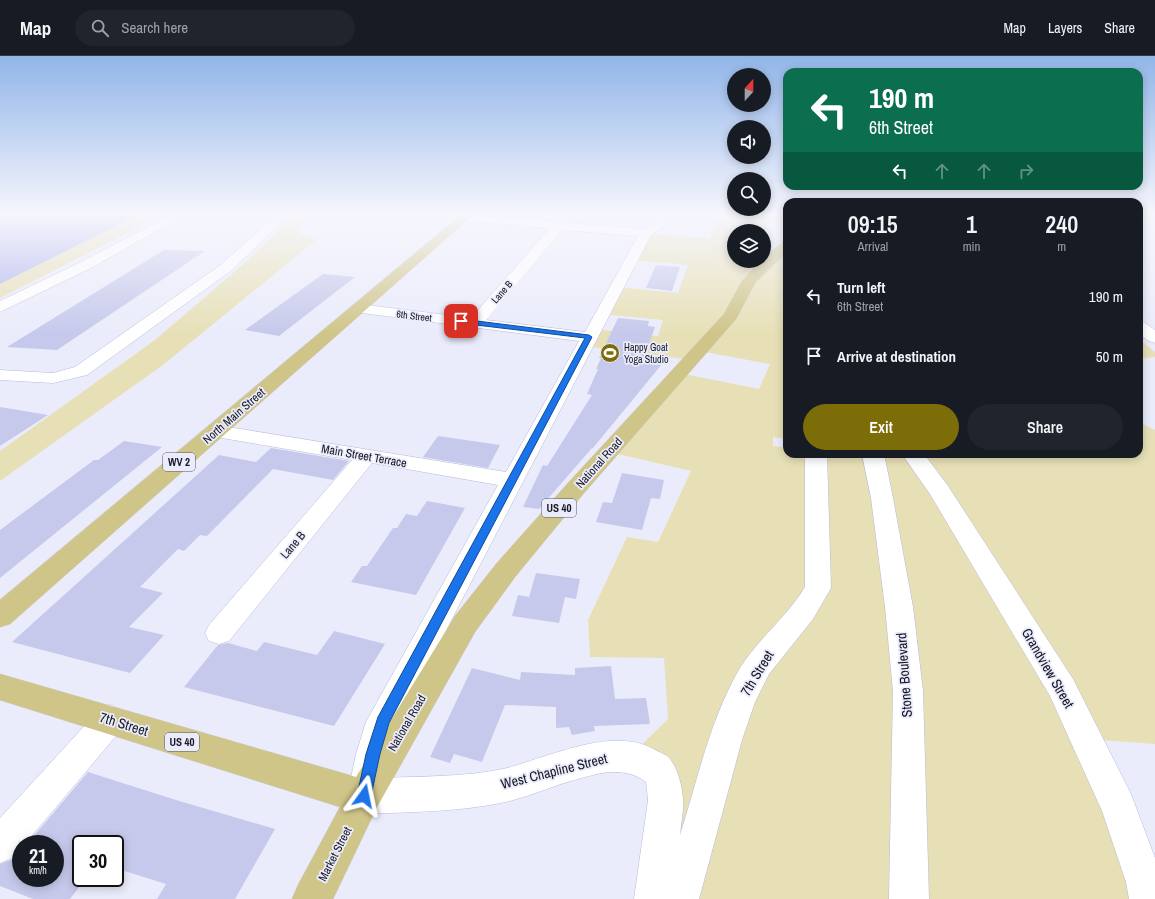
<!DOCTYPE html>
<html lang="en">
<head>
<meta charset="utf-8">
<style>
  body { margin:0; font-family:"Archivo Narrow",sans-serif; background:#20242c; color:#f1f3f6; height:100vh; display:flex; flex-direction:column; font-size:15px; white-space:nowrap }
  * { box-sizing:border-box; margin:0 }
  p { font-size:13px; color:#9ea1a6 }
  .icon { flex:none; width:22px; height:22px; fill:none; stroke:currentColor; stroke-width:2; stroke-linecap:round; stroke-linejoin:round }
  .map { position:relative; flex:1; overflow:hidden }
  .panel { position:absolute; left:783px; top:142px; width:360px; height:260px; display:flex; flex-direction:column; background:#171b24; border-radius:12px; box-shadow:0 2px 10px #0003 }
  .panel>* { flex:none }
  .guide { position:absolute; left:783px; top:12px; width:360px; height:122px; border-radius:12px; box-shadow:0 2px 10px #0003; background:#0b6e4f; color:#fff; overflow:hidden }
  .needle { width:26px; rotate:21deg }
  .controls { position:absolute; left:727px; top:12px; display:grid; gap:8px }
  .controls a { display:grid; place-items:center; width:44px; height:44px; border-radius:50%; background:#171b24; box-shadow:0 2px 10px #0003; font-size:20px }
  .speed { position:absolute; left:12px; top:779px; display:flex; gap:8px; font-size:20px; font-weight:700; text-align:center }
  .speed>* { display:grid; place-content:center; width:52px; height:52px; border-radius:50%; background:#171b24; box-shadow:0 2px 10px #0003; line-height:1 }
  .speed small { font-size:10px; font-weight:400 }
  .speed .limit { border:2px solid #111; border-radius:6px; background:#fff; color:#111 }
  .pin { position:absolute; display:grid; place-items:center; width:34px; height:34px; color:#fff; margin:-17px; border-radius:8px; box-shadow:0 2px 6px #0006 }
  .me { position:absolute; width:44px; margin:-22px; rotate:12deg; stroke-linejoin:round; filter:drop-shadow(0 0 3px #0008) }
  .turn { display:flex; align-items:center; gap:14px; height:84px; padding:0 20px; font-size:18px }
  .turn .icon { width:52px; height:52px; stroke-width:2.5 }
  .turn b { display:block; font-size:28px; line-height:34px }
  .lanes { display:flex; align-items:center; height:38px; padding:0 20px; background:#0003; justify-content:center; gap:20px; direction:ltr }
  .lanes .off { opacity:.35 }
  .eta { display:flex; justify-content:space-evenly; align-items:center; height:68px; text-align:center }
  .eta b { font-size:24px; font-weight:600; line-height:28px }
  .button { display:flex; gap:8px; margin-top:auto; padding:8px 20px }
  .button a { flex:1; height:46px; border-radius:24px; background:#7d6d08; color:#fff; font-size:16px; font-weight:600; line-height:46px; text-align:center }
  .button a+a { background:#20242c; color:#f1f3f6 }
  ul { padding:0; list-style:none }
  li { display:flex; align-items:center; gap:12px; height:60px; padding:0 20px }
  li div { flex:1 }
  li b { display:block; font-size:15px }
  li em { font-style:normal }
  header { display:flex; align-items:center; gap:24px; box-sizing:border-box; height:56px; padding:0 20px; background:#171b24; border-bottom:1px solid #363941 }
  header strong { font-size:19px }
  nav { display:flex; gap:22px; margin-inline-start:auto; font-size:14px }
  .search { width:280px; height:36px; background:#20242c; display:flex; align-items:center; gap:10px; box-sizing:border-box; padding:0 14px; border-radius:22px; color:#9ea1a6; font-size:15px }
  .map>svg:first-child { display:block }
  .green { fill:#e7e0b7 }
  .water { fill:#b1b6eb }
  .building { fill:#c6c9eb }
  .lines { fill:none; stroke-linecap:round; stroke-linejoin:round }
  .minor-casing { stroke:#b6badb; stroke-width:1 }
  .major-casing { stroke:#cccccf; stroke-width:1 }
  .minor { fill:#fff; fill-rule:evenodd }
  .major { fill:#d0c589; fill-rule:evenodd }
  .route { fill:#1a73e8; stroke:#114b97 }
  .labels { text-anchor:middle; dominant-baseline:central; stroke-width:3.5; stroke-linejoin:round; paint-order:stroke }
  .far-street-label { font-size:10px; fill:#161723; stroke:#ebecfb }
  .far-poi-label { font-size:10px; fill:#161723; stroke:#ebecfb; text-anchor:start }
  .shield { fill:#ebecfb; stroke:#565764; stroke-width:1 }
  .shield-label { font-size:11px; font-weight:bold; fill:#161723 }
  .street-label { font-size:12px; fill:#161723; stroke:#ebecfb }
  .near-street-label { font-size:14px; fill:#161723; stroke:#ebecfb }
</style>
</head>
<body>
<header>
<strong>Map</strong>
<div class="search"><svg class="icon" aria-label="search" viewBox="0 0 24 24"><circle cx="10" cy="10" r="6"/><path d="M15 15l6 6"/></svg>Search here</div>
<nav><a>Map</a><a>Layers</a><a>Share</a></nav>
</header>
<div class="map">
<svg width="1155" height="843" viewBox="0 0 1155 843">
  <rect width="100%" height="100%" fill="#ebecfb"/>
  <!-- green -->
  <path class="green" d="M138,159H163L0,242V228Z
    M294,159H309L298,173L299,177L316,184L163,309L0,425V395L155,284L246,206Z
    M721,159H787V167L767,168L763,175H734V205H764L787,189V383L773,381V390L787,392V398H1139V366L1155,374V688L1087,683L1149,843H654L666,744L630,700L668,663L664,602L590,601L588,564L627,481L658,486L691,415L609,396L679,317L759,333L770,308L700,295L692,304L584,290L593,273L658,280L663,264L602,258L616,231L678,237L688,209L631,204L646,177L710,183L717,160Z
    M1139,283L1155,296V301L1139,303Z"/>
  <!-- water -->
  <path class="water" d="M0,159H138L0,228Z"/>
  <!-- building -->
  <path class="building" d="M164,194L205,195L57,294L7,291Z
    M656,209L680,211L672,235L646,232Z
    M323,218L355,221L279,280L245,274Z
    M618,262L649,265L648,270L655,271L645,299L667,302L593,392H592L539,453L523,451L543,409L547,410L592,339L587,338L598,313H596L601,302H599Z
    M0,351L48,359L0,390Z
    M438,380L500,389L488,412L423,401Z
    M124,385L162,391L0,522V474L94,404H98Z
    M271,392L349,405L333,424L273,413L207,480L200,479L184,495L178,493L140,531L163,537L129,571L164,579L130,617L12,586L219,399L256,406Z
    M622,417L664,424L660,443L651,442L642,474L596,466L603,446L612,447Z
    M427,445L465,452L416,539L351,526L362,510H367L393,472H397L406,458L417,460Z
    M536,517L580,523L576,543L565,541L559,567L512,560L518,539L529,541Z
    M334,575L385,588L334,670L184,631L218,589L228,587L257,595L264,586L317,599Z
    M611,610L615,643L646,642L650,668L594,670L595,675L572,679L569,671L556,672V651L505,649L482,706L454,698L450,707L430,701L472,612L520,624L521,616L575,619V612Z
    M88,716L176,744L275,773L235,843H157L166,828L115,812V788H81V822H86L70,843H33L0,830V808L14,803L21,795V822H55V788H27Z"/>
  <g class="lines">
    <!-- minor casing -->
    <g class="minor-casing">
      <path id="minor" d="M171,159H185L91,212L0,256V245L81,206Z
        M276,159H288L232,214L87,319L53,327L0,324V314L53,317L75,311L222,208Z
        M427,159H477L556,166L562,160L569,159L572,162L568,167L644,173L654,167L658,159H670L663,171L651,179L397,669L385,722C424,720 465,721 503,713C548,702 614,668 657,695C661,697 667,699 670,703C678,713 682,730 683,743C684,754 681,767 680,779C698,723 710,663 740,612C758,583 787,561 805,531V398H827L831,532L813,563L769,618L755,646L742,684L699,843H634L648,744L646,726C635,718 626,716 612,716C603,716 593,719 585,721C556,728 530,741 501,747C456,756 409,756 364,758L352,753L347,741L356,698L366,666L498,429L372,407L229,585L219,588L209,585L205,577L209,569L352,404L216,381L209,379L206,375L209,371L216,369L506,416L579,285L354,256L351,253L354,250L359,248L471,262L550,172L432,162ZM562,174L638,180L585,276L486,264Z
        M1152,159L1143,167L1139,168V159Z
        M1139,265L1145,267L1155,274V287L1149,285L1139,278Z
        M862,398H884L893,442L913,551L923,635L929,843H889L893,635L885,551L871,442Z
        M902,398H924L948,430L1073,623L1131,738L1155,802V843H1129L1126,826L1102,755L1050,640L930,438Z
        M110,649L121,654L126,664L121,674L25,788H21V793L13,802L0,807V762L99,654Z"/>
    </g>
    <!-- major casing -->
    <g class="major-casing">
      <path id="major" d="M461,159H473L10,568L0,571V544Z
        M787,185V196L755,227L736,263L584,437L515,521L475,576L376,753L333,843H292L298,829L340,751L0,644V618L356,721L455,560L497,507L568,427L724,258L742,225L760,205H764V202L783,186Z"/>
    </g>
    <!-- minor -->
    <use href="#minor" class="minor"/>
    <!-- major -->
    <use href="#major" class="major"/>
  </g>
  <!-- sky -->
  <linearGradient id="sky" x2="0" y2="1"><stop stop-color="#92b5e9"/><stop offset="0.57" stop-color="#f6f6fd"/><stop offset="1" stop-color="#f6f6fd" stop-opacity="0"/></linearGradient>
  <rect width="1155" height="277" fill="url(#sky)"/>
  <!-- route -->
  <path class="route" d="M461,263L589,279L592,281L389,667L380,698L371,740L369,746L364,748L359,746L357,740L366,698L378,661L585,282L459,267V264Z"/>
  <!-- icons -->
  <defs>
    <g id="stadium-disc" transform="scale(1)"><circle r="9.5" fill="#7d6d08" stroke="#ebecfb"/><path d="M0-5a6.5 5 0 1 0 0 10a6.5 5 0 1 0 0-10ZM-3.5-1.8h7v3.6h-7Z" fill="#fff"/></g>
  </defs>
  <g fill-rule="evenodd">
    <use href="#stadium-disc" x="610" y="297"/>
  </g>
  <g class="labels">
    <!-- far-street labels -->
    <g class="far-street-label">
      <text transform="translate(502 236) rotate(-49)">Lane B</text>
      <text transform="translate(414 260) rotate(7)">6th Street</text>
    </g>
    <!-- far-poi labels -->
    <g class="far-poi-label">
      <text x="624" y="291">Happy Goat<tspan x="624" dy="12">Yoga Studio</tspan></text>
    </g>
    <!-- shield labels -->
    <g class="shield">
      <rect x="163" y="397" width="32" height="18" rx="3"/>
      <rect x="542" y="443" width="34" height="18" rx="3"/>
      <rect x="165" y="677" width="34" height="18" rx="3"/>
    </g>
    <g class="shield-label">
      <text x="179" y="406">WV 2</text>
      <text x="559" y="452">US 40</text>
      <text x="182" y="686">US 40</text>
    </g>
    <!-- street labels -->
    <g class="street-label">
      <text transform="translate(234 360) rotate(-41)">North Main Street</text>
      <text transform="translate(364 400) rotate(10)">Main Street Terrace</text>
      <text transform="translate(599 407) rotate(-48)">National Road</text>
      <text transform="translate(293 489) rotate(-50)">Lane B</text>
      <text transform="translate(407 667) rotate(-60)">National Road</text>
      <text transform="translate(335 798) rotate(-63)">Market Street</text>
    </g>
    <!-- near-street labels -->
    <g class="near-street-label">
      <text transform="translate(1048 612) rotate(60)">Grandview Street</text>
      <text transform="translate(757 617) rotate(-59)">7th Street</text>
      <text transform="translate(904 619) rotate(-94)">Stone Boulevard</text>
      <text transform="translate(124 668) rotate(17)">7th Street</text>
      <text transform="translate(554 715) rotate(-14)">West Chapline Street</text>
    </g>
  </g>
</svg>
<div class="controls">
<a><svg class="needle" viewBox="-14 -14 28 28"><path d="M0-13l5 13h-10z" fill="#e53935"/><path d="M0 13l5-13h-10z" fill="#9ea1a6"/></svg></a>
<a><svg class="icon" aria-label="sound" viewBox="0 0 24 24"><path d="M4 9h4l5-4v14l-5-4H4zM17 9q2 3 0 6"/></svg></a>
<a><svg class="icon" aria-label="search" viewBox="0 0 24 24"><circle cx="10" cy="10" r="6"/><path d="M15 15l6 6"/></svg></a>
<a><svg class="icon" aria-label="layers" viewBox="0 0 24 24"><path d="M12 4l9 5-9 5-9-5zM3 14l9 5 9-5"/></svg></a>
</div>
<div class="speed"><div>21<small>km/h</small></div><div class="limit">30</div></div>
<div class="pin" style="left:461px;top:265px;background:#d93025"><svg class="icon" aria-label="arrive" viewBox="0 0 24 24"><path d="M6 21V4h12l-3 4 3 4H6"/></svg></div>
<svg class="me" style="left:364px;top:740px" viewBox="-20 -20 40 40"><path d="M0-17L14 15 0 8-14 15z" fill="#1a73e8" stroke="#fff" stroke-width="4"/></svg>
<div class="guide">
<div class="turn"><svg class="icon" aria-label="left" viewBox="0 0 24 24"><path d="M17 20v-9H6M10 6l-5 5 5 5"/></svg><div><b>190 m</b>6th Street</div></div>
<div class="lanes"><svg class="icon" aria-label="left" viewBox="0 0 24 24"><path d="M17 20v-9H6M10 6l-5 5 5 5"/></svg><svg class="icon off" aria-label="ahead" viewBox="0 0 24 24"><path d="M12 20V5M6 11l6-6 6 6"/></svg><svg class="icon off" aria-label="ahead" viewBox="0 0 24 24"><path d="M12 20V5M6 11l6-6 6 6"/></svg><svg class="icon off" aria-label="right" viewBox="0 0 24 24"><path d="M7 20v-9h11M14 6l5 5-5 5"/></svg></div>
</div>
<section class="panel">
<div class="eta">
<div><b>09:15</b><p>Arrival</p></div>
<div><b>1</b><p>min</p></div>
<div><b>240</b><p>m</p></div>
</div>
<ul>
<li><svg class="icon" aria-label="left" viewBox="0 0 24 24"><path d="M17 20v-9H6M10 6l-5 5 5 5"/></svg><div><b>Turn left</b><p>6th Street</p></div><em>190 m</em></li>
<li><svg class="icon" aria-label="arrive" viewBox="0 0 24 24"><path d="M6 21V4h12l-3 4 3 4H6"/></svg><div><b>Arrive at destination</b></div><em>50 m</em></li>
</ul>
<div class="button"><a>Exit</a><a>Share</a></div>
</section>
</div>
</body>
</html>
